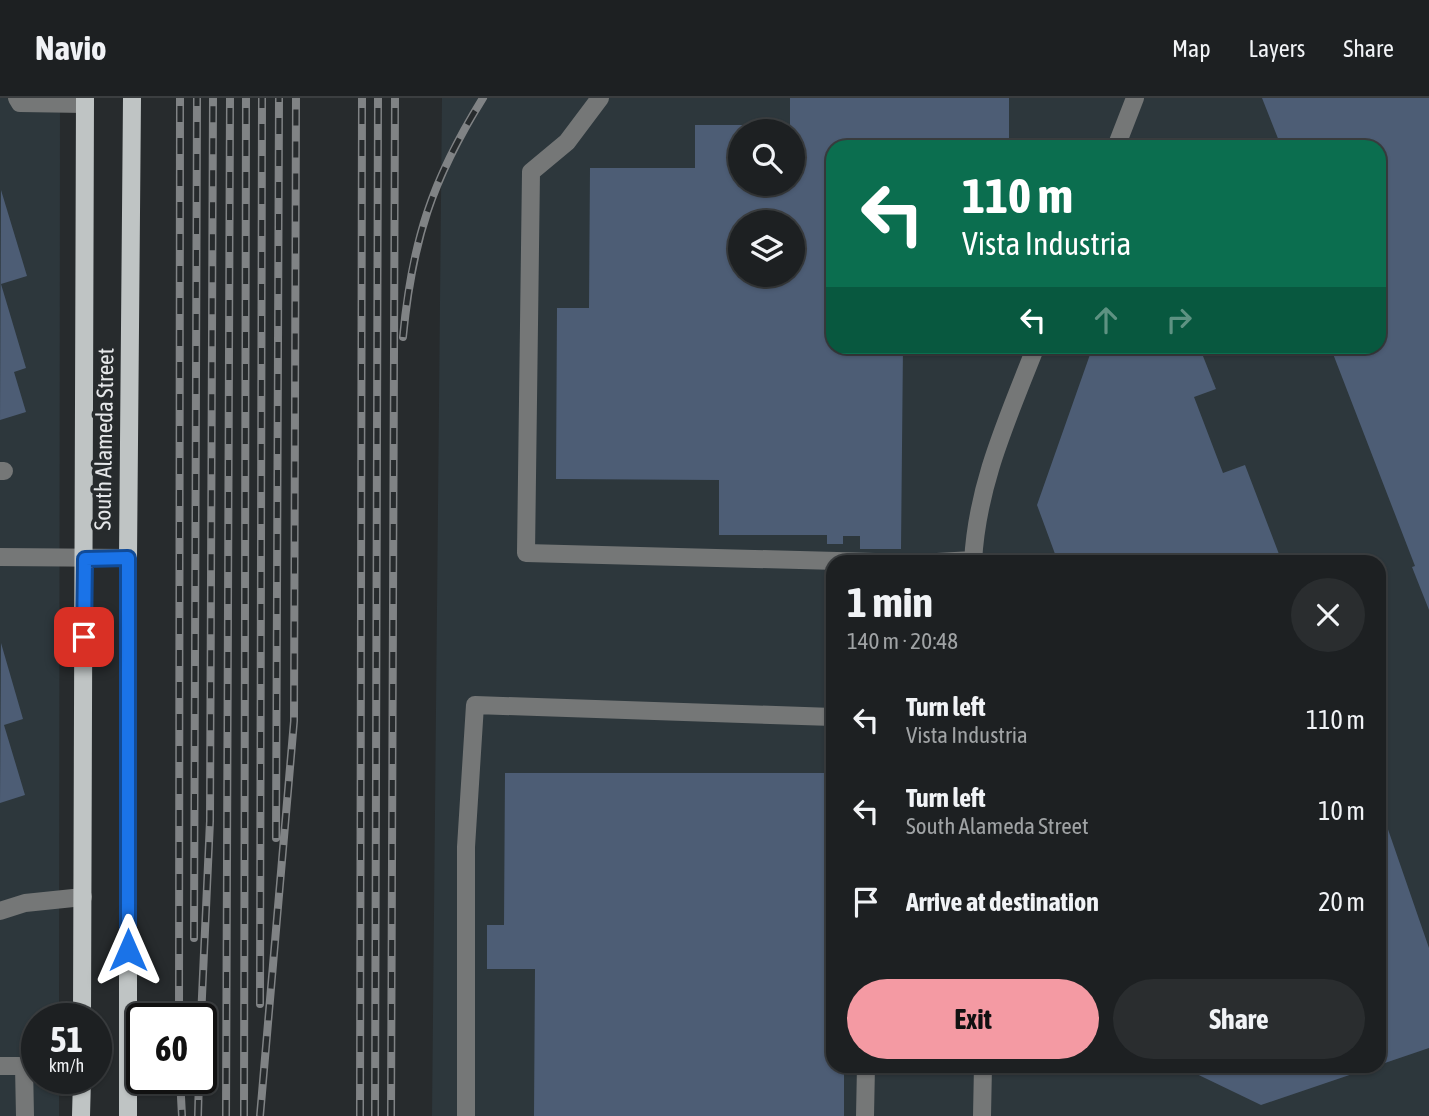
<!DOCTYPE html>
<html lang="en">
<head>
<meta charset="utf-8">
<style>
  body { margin:0; font-family:"Asap Condensed",sans-serif; background:#2a2d2f; color:#f1f3f6; height:100vh; display:flex; flex-direction:column; font-size:26px; white-space:nowrap }
  * { box-sizing:border-box; margin:0 }
  p { font-size:23px; color:#a0a3a5 }
  .icon { flex:none; width:38px; height:38px; fill:none; stroke:currentColor; stroke-width:2; stroke-linecap:round; stroke-linejoin:round }
  .map { position:relative; flex:1; overflow:hidden }
  .details { position:absolute; left:826px; top:457px; width:560px; height:518px; display:flex; flex-direction:column; background:#1d2022; border-radius:21px; box-shadow:0 2px 5px #0004,0 0 0 2px #3b3e40 }
  .details>* { flex:none }
  .guide { position:absolute; left:826px; top:42px; width:560px; height:214px; border-radius:21px; box-shadow:0 2px 5px #0004,0 0 0 2px #3b3e40; background:#0b6e4f; color:#fff; overflow:hidden }
  .controls { position:absolute; left:728px; top:21px; display:grid; gap:14px }
  .controls a { display:grid; place-items:center; width:77px; height:77px; border-radius:50%; background:#1d2022; box-shadow:0 2px 5px #0004,0 0 0 2px #3b3e40; font-size:35px }
  .speed { position:absolute; left:21px; top:905px; display:flex; gap:14px; font-size:35px; font-weight:700; text-align:center }
  .speed>* { display:grid; place-content:center; width:91px; height:91px; border-radius:50%; background:#1d2022; box-shadow:0 2px 5px #0004,0 0 0 2px #3b3e40; line-height:1 }
  .speed small { font-size:18px; font-weight:400 }
  .speed .limit { border:4px solid #111; border-radius:10px; background:#fff; color:#111 }
  .pin { position:absolute; display:grid; place-items:center; width:60px; height:60px; color:#fff; margin:-30px; border-radius:14px; box-shadow:0 4px 10px #0006 }
  .me { position:absolute; width:77px; margin:-38px; rotate:0deg; stroke-linejoin:round; filter:drop-shadow(0 0 5px #0008) }
  .turn { display:flex; align-items:center; gap:24px; height:147px; padding:0 21px; font-size:32px }
  .turn .icon { width:91px; height:91px; stroke-width:2.5 }
  .turn b { display:block; font-size:49px; line-height:60px }
  .lanes { display:flex; align-items:center; height:66px; padding:0 21px; background:#0003; justify-content:center; gap:35px; direction:ltr }
  .lanes .off { opacity:.35 }
  .round { display:grid; place-items:center; flex:none; width:74px; height:74px; border-radius:37px; background:#2a2d2f }
  .summary { display:flex; align-items:center; justify-content:space-between; height:119px; padding:0 21px }
  h1 { font-size:42px; font-weight:700; line-height:52px }
  .action { display:flex; gap:14px; margin-top:auto; padding:14px 21px }
  .action a { flex:1; height:80px; border-radius:42px; background:#f49aa3; color:#111; font-size:28px; font-weight:700; line-height:80px; text-align:center }
  .action a+a { background:#2a2d2f; color:#f1f3f6 }
  ul { padding:0; list-style:none }
  li { display:flex; align-items:center; gap:21px; height:91px; padding:0 21px }
  li div { flex:1 }
  li b { display:block; font-size:26px }
  li em { font-style:normal }
  header { display:flex; align-items:center; gap:42px; box-sizing:border-box; height:98px; padding:0 35px; background:#1d2022; border-bottom:2px solid #3b3e40 }
  header strong { font-size:33px }
  nav { display:flex; gap:38px; margin-inline-start:auto; font-size:24px }
  .map>svg:first-child { display:block }
  .built { fill:#2d373c; fill-rule:evenodd }
  .building { fill:#4d5d75; fill-rule:evenodd }
  .lines { fill:none; stroke-linecap:round; stroke-linejoin:round }
  .minor { stroke:#757777; stroke-width:18 }
  .major { stroke:#bfc4c4; stroke-width:18 }
  .rail-casing { stroke:#808385; stroke-width:8 }
  .rail { stroke:#272b2d; stroke-width:5; stroke-dasharray:16; stroke-linecap:butt }
  .route-casing { stroke:#114b97; stroke-width:18 }
  .route { stroke:#1a73e8; stroke-width:12 }
  .labels { text-anchor:middle; dominant-baseline:central; stroke-width:7; stroke-linejoin:round; paint-order:stroke }
  .street-label { font-size:23px; fill:#e5e7e9; stroke:#272b2d }
</style>
</head>
<body>
<header>
<strong>Navio</strong>
<nav><a>Map</a><a>Layers</a><a>Share</a></nav>
</header>
<div class="map">
<svg width="1429" height="1018" viewBox="0 0 1429 1018">
  <rect width="100%" height="100%" fill="#272b2d"/>
  <!-- built -->
  <path class="built" d="M0,0H60L59,920H37V980H59V1018H0Z
    M442,0H1429V1018H432ZM740,33H793V86H740ZM833,49H1379V248H833ZM740,124H793V177H740ZM833,464H1379V968H833Z"/>
  <!-- building -->
  <path class="building" d="M790,0H1009V49H833V248H903L901,451H860V438H843V446H827V437H719V382L556,381L557,210H589L590,70H695V27H790ZM740,33H793V86H740ZM740,124H793V177H740Z
    M1262,0H1429V512L1412,469L1415,468L1330,248H1379V49H1264L1279,43Z
    M1,92L27,178L1,186L26,270L14,274L26,314L0,322Z
    M1093,248H1199L1216,291L1194,299L1223,375L1245,367L1282,464H1058L1037,407Z
    M1,545L23,621L4,627L25,697L0,705Z
    M505,675H833V968H844V1018H534L535,871H487V827H504Z
    M1382,714L1429,850V950L1379,967V715Z
    M1180,968H1376L1261,1007Z"/>
  <g class="lines">
    <!-- minor -->
    <path class="minor" d="M17,0L20,5L85,6
      M600,0L567,44L531,74L526,455L875,464
      M1116,49L1135,0
      M0,373H4
      M0,459L128,460
      M937,464L973,462
      M973,464C977,386 1008,320 1036,248
      M0,813L25,805L83,799
      M0,968H37
      M24,968L25,1018
      M466,1018V749L475,607L833,619
      M865,1018L866,968
      M982,1018L983,968"/>
    <!-- major -->
    <path class="major" d="M82,920L85,0
      M81,1018L82,980
      M128,1018V460L132,0"/>
    <!-- rail casing -->
    <g class="rail-casing">
      <path id="rail" d="M403,239C412,143 432,82 483,0
        M276,740L279,0
        M194,840L197,0
        M260,906L262,0
        M179,920L180,0
        M201,920L210,723L213,0
        M180,980L182,1018
        M198,1018L199,980
        M226,1018L230,0
        M244,1018L246,0
        M260,1018L294,623L296,0
        M360,1018L362,0
        M375,1018L378,0
        M391,1018L395,0"/>
    </g>
    <!-- rail -->
    <use href="#rail" class="rail"/>
  </g>
  <g class="lines">
    <!-- route casing -->
    <g class="route-casing">
      <path id="route" d="M84,539L85,461L128,460V852"/>
    </g>
    <!-- route -->
    <use href="#route" class="route"/>
  </g>
  <g class="labels">
    <!-- street labels -->
    <g class="street-label">
      <text transform="translate(104 341) rotate(-89)">South Alameda Street</text>
    </g>
  </g>
</svg>
<div class="controls">
<a><svg class="icon" aria-label="search" viewBox="0 0 24 24"><circle cx="10" cy="10" r="6"/><path d="M15 15l6 6"/></svg></a>
<a><svg class="icon" aria-label="layers" viewBox="0 0 24 24"><path d="M12 4l9 5-9 5-9-5zM3 14l9 5 9-5"/></svg></a>
</div>
<div class="speed"><div>51<small>km/h</small></div><div class="limit">60</div></div>
<div class="pin" style="left:84px;top:539px;background:#d93025"><svg class="icon" aria-label="arrive" viewBox="0 0 24 24"><path d="M6 21V4h12l-3 4 3 4H6"/></svg></div>
<svg class="me" style="left:128px;top:852px" viewBox="-20 -20 40 40"><path d="M0-17L14 15 0 8-14 15z" fill="#1a73e8" stroke="#fff" stroke-width="4"/></svg>
<div class="guide">
<div class="turn"><svg class="icon" aria-label="left" viewBox="0 0 24 24"><path d="M17 20v-9H6M10 6l-5 5 5 5"/></svg><div><b>110 m</b>Vista Industria</div></div>
<div class="lanes"><svg class="icon" aria-label="left" viewBox="0 0 24 24"><path d="M17 20v-9H6M10 6l-5 5 5 5"/></svg><svg class="icon off" aria-label="ahead" viewBox="0 0 24 24"><path d="M12 20V5M6 11l6-6 6 6"/></svg><svg class="icon off" aria-label="right" viewBox="0 0 24 24"><path d="M7 20v-9h11M14 6l5 5-5 5"/></svg></div>
</div>
<section class="details">
<div class="summary"><div><h1>1 min</h1><p>140 m · 20:48</p></div><a class="round"><svg class="icon" aria-label="close" viewBox="0 0 24 24"><path d="M6 6l12 12M18 6L6 18"/></svg></a></div>
<ul>
<li><svg class="icon" aria-label="left" viewBox="0 0 24 24"><path d="M17 20v-9H6M10 6l-5 5 5 5"/></svg><div><b>Turn left</b><p>Vista Industria</p></div><em>110 m</em></li>
<li><svg class="icon" aria-label="left" viewBox="0 0 24 24"><path d="M17 20v-9H6M10 6l-5 5 5 5"/></svg><div><b>Turn left</b><p>South Alameda Street</p></div><em>10 m</em></li>
<li><svg class="icon" aria-label="arrive" viewBox="0 0 24 24"><path d="M6 21V4h12l-3 4 3 4H6"/></svg><div><b>Arrive at destination</b></div><em>20 m</em></li>
</ul>
<div class="action"><a>Exit</a><a>Share</a></div>
</section>
</div>
</body>
</html>
